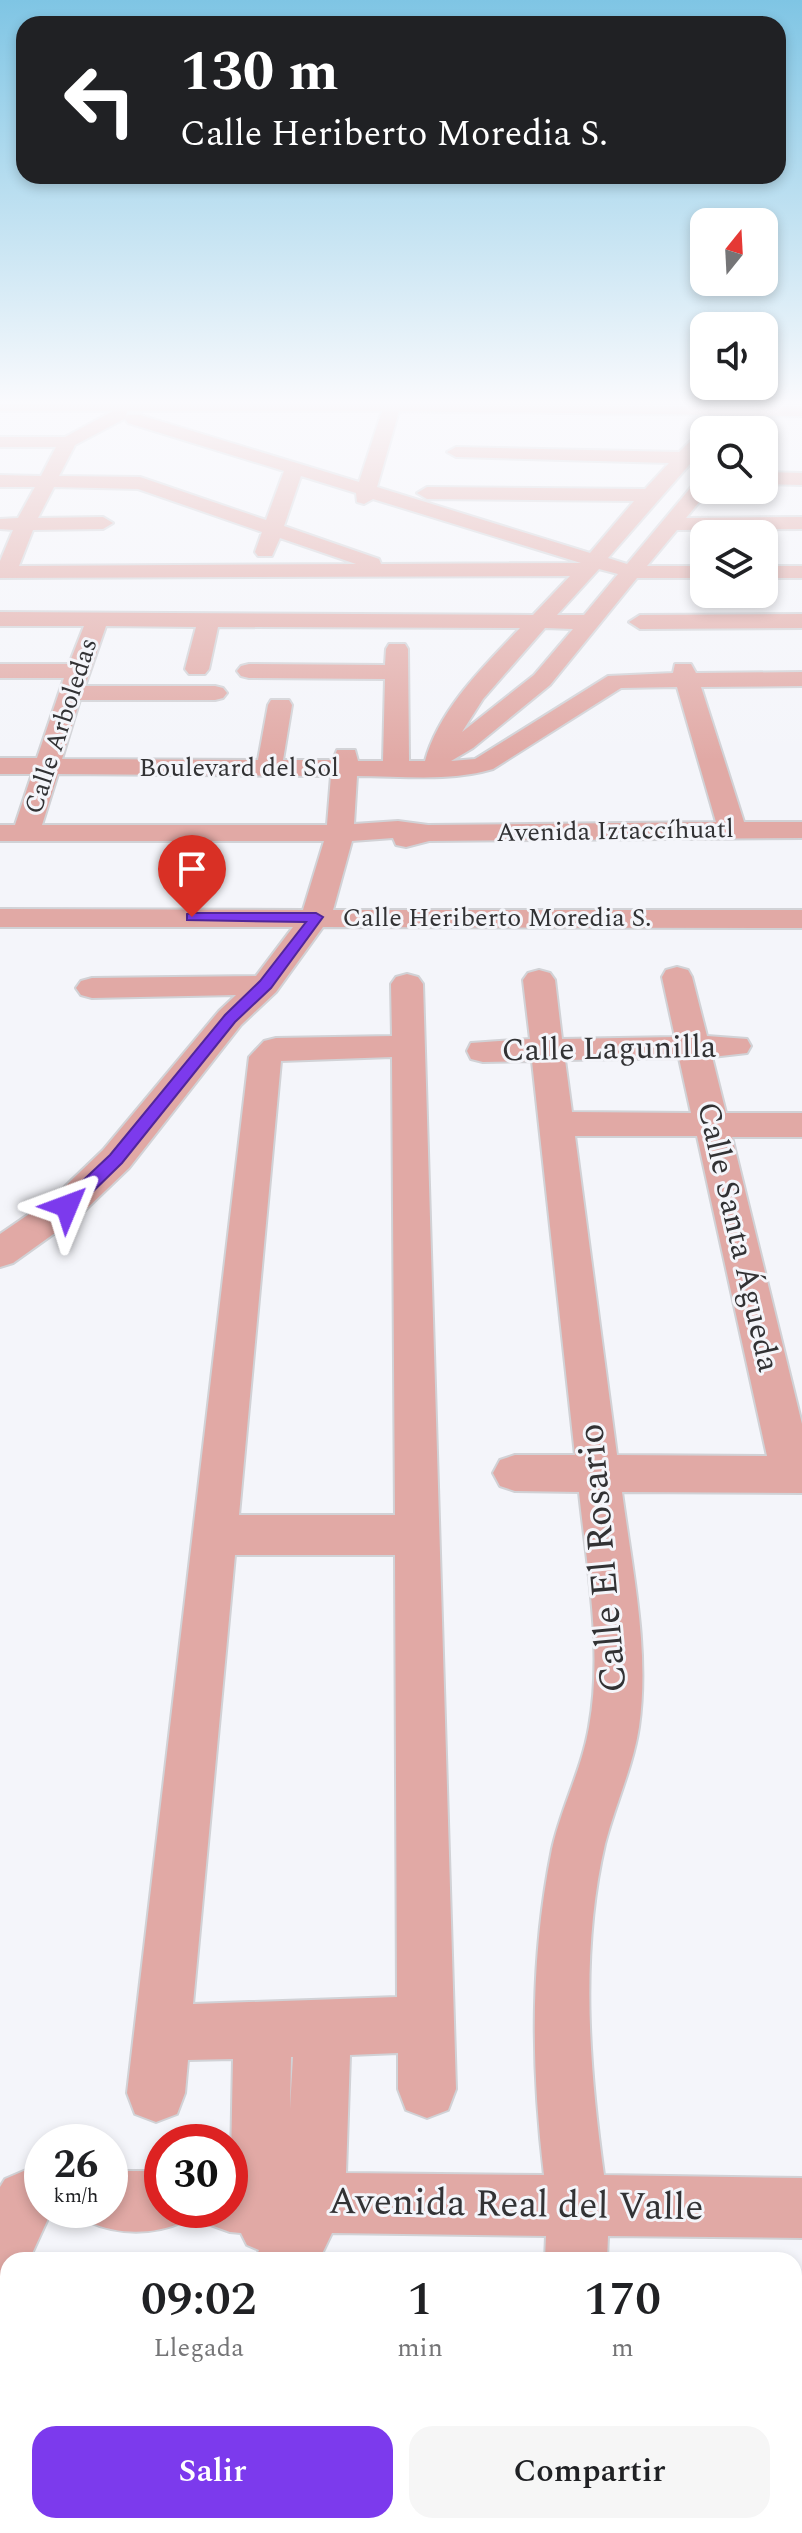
<!DOCTYPE html>
<html lang="es">
<head>
<meta charset="utf-8">
<style>
  body { margin:0; font-family:Spectral,serif; background:#f6f6f6; color:#202124; height:100vh; display:flex; flex-direction:column; font-size:30px; white-space:nowrap }
  * { box-sizing:border-box; margin:0 }
  p { font-size:26px; color:#757577 }
  .icon { flex:none; width:44px; height:44px; fill:none; stroke:currentColor; stroke-width:2; stroke-linecap:round; stroke-linejoin:round }
  .map { position:relative; flex:1; overflow:hidden }
  .drawer { position:absolute; left:0px; top:2252px; width:802px; height:282px; display:flex; flex-direction:column; background:#fff; border-radius:24px 24px 0 0; box-shadow:0 4px 12px #0003 }
  .drawer>* { flex:none }
  .banner { position:absolute; left:16px; top:16px; width:770px; height:168px; border-radius:24px; box-shadow:0 4px 12px #0003; background:#202124; color:#fff; overflow:hidden }
  .needle { width:52px; rotate:18deg }
  .buttons { position:absolute; left:690px; top:208px; display:grid; gap:16px }
  .buttons a { display:grid; place-items:center; width:88px; height:88px; border-radius:16px; background:#fff; box-shadow:0 4px 12px #0003; font-size:40px }
  .speed { position:absolute; left:24px; top:2124px; display:flex; gap:16px; font-size:40px; font-weight:700; text-align:center }
  .speed>* { display:grid; place-content:center; width:104px; height:104px; border-radius:50%; background:#fff; box-shadow:0 4px 12px #0003; line-height:1 }
  .speed small { font-size:20px; font-weight:400 }
  .speed .limit { border:12px solid #d22; background:#fff; color:#111 }
  .pin { position:absolute; display:grid; place-items:center; width:68px; height:68px; color:#fff; margin:-82px -34px; border-radius:50% 50% 50% 0; rotate:-45deg; box-shadow:0 0 8px #0007 }
  .pin .icon { rotate:45deg }
  .me { position:absolute; width:88px; margin:-44px; rotate:46deg; stroke-linejoin:round; filter:drop-shadow(0 0 6px #0008) }
  .turn { display:flex; align-items:center; gap:28px; height:168px; padding:0 32px; font-size:36px }
  .turn .icon { width:104px; height:104px; stroke-width:2.5 }
  .turn b { display:block; font-size:56px; line-height:68px }
  .eta { display:flex; justify-content:space-evenly; align-items:center; height:136px; text-align:center }
  .eta b { font-size:48px; font-weight:600; line-height:56px }
  .button { display:flex; gap:16px; margin-top:auto; padding:16px 32px }
  .button a { flex:1; height:92px; border-radius:24px; background:#7c3aed; color:#fff; font-size:32px; font-weight:600; line-height:92px; text-align:center }
  .button a+a { background:#f6f6f6; color:#202124 }
  .map>svg:first-child { display:block }
  .lines { fill:none; stroke-linecap:round; stroke-linejoin:round }
  .minor-casing { stroke:#d1d2d6; stroke-width:4 }
  .minor { fill:#e1a9a5; fill-rule:evenodd }
  .route { fill:#7c3aed; stroke:#51269a; stroke-width:2 }
  .labels { text-anchor:middle; dominant-baseline:central; stroke-width:6; stroke-linejoin:round; paint-order:stroke }
  .far-street-label { font-size:26px; fill:#323234; stroke:#f4f5fa }
  .street-label { font-size:32px; fill:#323234; stroke:#f4f5fa }
  .near-street-label { font-size:38px; fill:#323234; stroke:#f4f5fa }
</style>
</head>
<body>
<div class="map">
<svg width="802" height="2533" viewBox="0 0 802 2533">
  <rect width="100%" height="100%" fill="#f4f5fa"/>
  <g class="lines">
    <!-- minor casing -->
    <g class="minor-casing">
      <path id="minor" d="M0,405L802,406V416L399,411L377,487L590,553L634,501L427,499L417,493L427,487L645,489L669,463L456,457L447,452L456,447L679,452L698,434L704,433V448L608,558L627,564L697,480L704,478V490H709L686,518L802,517V529L677,530L647,566H704V578H637L550,685L473,748L451,761L475,759L608,676L673,673L675,664H691L696,673L802,672V686L701,687L744,822H802V838L429,841L406,847L396,845L393,838L352,841L333,910H802V928L323,927L276,992L241,1025L129,1168L80,1215L13,1263L0,1267V1234L54,1197L103,1150L219,1011L236,995L92,998L81,995L76,988L81,981L92,978L256,976L293,927H0V909L303,910L324,841H0V825H15L32,774H0V758H37L64,678H0V664H69L84,626H0V612L533,615L570,576L0,578V561L13,530L0,529V519L18,518L35,487H0V475L41,476L56,447H0V437H65L113,411H0ZM127,411H382L359,482L140,415H128L125,419L128,423L284,471L266,520L140,477L59,476L75,445L126,418ZM301,476L356,493L357,502L364,504L373,499L581,563L381,564L379,559L284,526ZM54,487L138,489L262,532L255,552L258,556H272L280,538L356,564L19,566L33,530L103,529L113,523L103,517L38,518ZM599,569L618,574L584,615H557ZM106,626L196,627L185,669L189,674H205L209,669L218,627L520,628C484,666 439,709 425,761H409L408,649L405,644H389L386,649L385,665L249,664L241,666L237,671L241,676L249,678L385,679L383,761H358L355,750H337L333,760H283L292,705L289,700H271L268,705L258,760L62,759L80,700H215L223,698L227,693L223,688L215,686H85ZM545,628L573,629L534,675L462,732L483,699ZM677,687L716,822L428,825L398,821L354,824L357,776C403,776 450,782 493,769L621,688ZM58,774L331,776L327,825H42Z
        M764,472L802,473V485L764,484Z
        M764,566H802V578H764Z
        M802,614V628L640,629L629,622L640,615Z
        M677,967L688,970L692,977L707,1036L747,1039L751,1046L747,1053L712,1057L726,1113H802V1137H732L802,1424V1493L622,1492C632,1569 650,1650 639,1727C633,1767 615,1805 605,1844C580,1952 589,2067 604,2175L802,2178V2238L608,2236L607,2260H545L546,2236L332,2233L319,2260H255L259,2250L247,2245L241,2233L230,2232L208,2224L203,2210H230L233,2059L188,2060L185,2093L177,2114L156,2122L135,2114L127,2093L249,1057L264,1041L276,1038L392,1036L391,984L396,977L407,974L418,977L423,984L456,2089L448,2110L427,2118L406,2110L398,2089V2053L350,2055L346,2173L544,2175C531,2065 530,1958 552,1849C561,1808 582,1769 589,1727C603,1650 587,1569 579,1492L515,1491L500,1486L493,1473L500,1460L515,1455H575L532,1061L483,1062L471,1059L467,1051L471,1043L530,1039L523,980L528,973L539,970L550,973L555,980L562,1039L675,1037L662,977L666,970ZM392,1057L395,1515H239L281,1061ZM679,1058L691,1113L572,1112L565,1060ZM575,1136H697L767,1456L617,1455ZM235,1555H395L397,1997L193,2004ZM291,2057H293L290,2109Z
        M26,2170L42,2176V2210H52L29,2260H8V2280L0,2283V2187L5,2179Z
        M110,2171H162V2210H189L183,2222C153,2235 119,2235 89,2222L83,2210H110Z
        M794,2431L802,2435V2505L794,2501Z
        M105,2526H175L172,2533H103Z
        M442,2526H512L509,2533H440Z"/>
    </g>
    <!-- minor -->
    <use href="#minor" class="minor"/>
  </g>
  <!-- sky -->
  <linearGradient id="sky" x2="0" y2="1"><stop stop-color="#7fc5e4"/><stop offset="0.53" stop-color="#fafafd"/><stop offset="1" stop-color="#fafafd" stop-opacity="0"/></linearGradient>
  <rect width="802" height="760" fill="url(#sky)"/>
  <!-- route -->
  <path class="route" d="M192,913H316L323,917L271,988L235,1022L122,1163L73,1211H60L58,1206L60,1202L110,1155L225,1015L260,981L306,922L187,920V914Z"/>
  <g class="labels">
    <!-- far-street labels -->
    <g class="far-street-label">
      <text transform="translate(61 726) rotate(-72)">Calle Arboledas</text>
      <text x="239" y="768">Boulevard del Sol</text>
      <text transform="translate(615 831) rotate(-1)">Avenida Iztaccíhuatl</text>
      <text x="497" y="918">Calle Heriberto Moredia S.</text>
    </g>
    <!-- street labels -->
    <g class="street-label">
      <text transform="translate(609 1049) rotate(-1)">Calle Lagunilla</text>
      <text transform="translate(738 1237) rotate(77)">Calle Santa Águeda</text>
    </g>
    <!-- near-street labels -->
    <g class="near-street-label">
      <text transform="translate(603 1558) rotate(-95)">Calle El Rosario</text>
      <text transform="translate(516 2205) rotate(1)">Avenida Real del Valle</text>
    </g>
  </g>
</svg>
<div class="buttons">
<a><svg class="needle" viewBox="-14 -14 28 28"><path d="M0-13l5 13h-10z" fill="#e53935"/><path d="M0 13l5-13h-10z" fill="#757577"/></svg></a>
<a><svg class="icon" aria-label="sound" viewBox="0 0 24 24"><path d="M4 9h4l5-4v14l-5-4H4zM17 9q2 3 0 6"/></svg></a>
<a><svg class="icon" aria-label="search" viewBox="0 0 24 24"><circle cx="10" cy="10" r="6"/><path d="M15 15l6 6"/></svg></a>
<a><svg class="icon" aria-label="layers" viewBox="0 0 24 24"><path d="M12 4l9 5-9 5-9-5zM3 14l9 5 9-5"/></svg></a>
</div>
<div class="speed"><div>26<small>km/h</small></div><div class="limit">30</div></div>
<div class="pin" style="left:192px;top:917px;background:#d93025"><svg class="icon" aria-label="arrive" viewBox="0 0 24 24"><path d="M6 21V4h12l-3 4 3 4H6"/></svg></div>
<svg class="me" style="left:67px;top:1206px" viewBox="-20 -20 40 40"><path d="M0-17L14 15 0 8-14 15z" fill="#7c3aed" stroke="#fff" stroke-width="4"/></svg>
<div class="banner">
<div class="turn"><svg class="icon" aria-label="left" viewBox="0 0 24 24"><path d="M17 20v-9H6M10 6l-5 5 5 5"/></svg><div><b>130 m</b>Calle Heriberto Moredia S.</div></div>
</div>
<section class="drawer">
<div class="eta">
<div><b>09:02</b><p>Llegada</p></div>
<div><b>1</b><p>min</p></div>
<div><b>170</b><p>m</p></div>
</div>
<div class="button"><a>Salir</a><a>Compartir</a></div>
</section>
</div>
</body>
</html>
